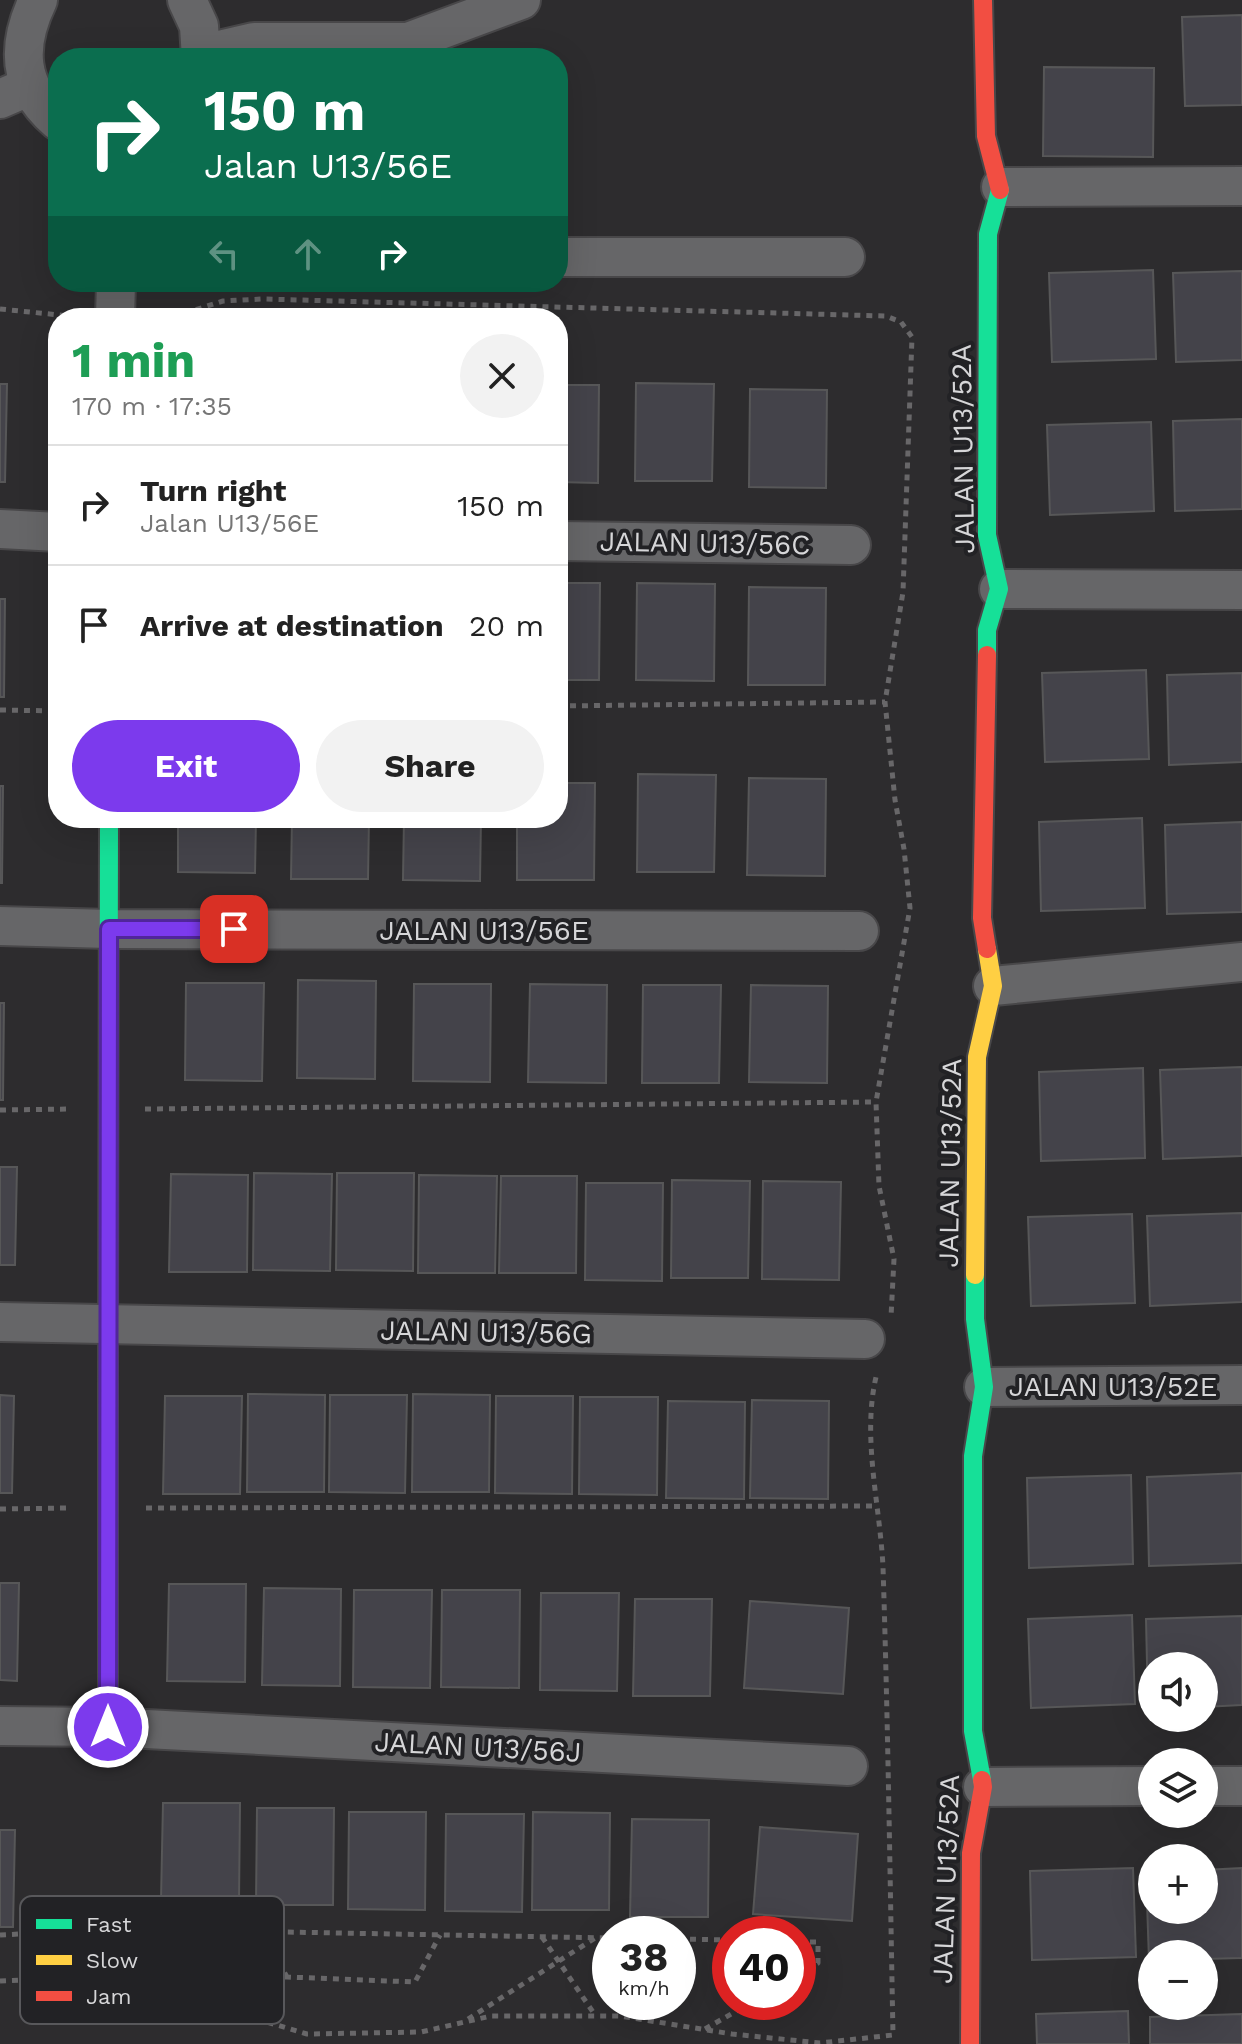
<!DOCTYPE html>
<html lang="en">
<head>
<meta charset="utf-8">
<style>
  body { margin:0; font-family:"Work Sans",sans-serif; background:#f2f2f2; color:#222; height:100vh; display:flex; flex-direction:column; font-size:30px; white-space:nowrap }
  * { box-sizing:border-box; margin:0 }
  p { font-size:26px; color:#767676 }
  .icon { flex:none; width:44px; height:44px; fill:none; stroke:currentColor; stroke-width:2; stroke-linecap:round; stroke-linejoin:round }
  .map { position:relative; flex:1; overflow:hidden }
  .panel { position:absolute; left:48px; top:308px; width:520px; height:520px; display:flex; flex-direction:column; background:#fff; border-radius:32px; box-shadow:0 8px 32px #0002 }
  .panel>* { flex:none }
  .hud { position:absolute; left:48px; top:48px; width:520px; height:244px; border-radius:32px; box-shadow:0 8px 32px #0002; background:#0b6e4f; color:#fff; overflow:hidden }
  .fabs { position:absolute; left:1138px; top:1652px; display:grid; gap:16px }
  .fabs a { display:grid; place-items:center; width:80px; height:80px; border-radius:50%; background:#fff; box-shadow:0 8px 32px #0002; font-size:40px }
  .speed { position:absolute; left:592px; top:1916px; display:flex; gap:16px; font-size:40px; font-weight:700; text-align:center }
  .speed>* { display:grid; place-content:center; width:104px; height:104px; border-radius:50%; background:#fff; box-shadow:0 8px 32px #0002; line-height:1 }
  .speed small { font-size:20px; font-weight:400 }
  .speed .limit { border:12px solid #d22; background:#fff; color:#111 }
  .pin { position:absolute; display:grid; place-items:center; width:68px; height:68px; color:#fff; margin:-34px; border-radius:16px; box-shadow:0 4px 12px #0006 }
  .me { position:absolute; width:88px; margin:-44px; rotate:0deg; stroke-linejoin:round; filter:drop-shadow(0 0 6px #0008) }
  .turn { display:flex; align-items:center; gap:28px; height:168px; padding:0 24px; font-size:36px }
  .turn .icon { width:104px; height:104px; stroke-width:2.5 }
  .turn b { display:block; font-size:56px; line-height:68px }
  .lanes { display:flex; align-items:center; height:76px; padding:0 24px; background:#0003; justify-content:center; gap:40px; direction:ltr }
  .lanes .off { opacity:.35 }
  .round { display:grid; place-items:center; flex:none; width:84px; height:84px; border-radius:42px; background:#f2f2f2 }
  .headline { display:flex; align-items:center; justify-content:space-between; height:136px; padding:0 24px }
  h1 { font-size:48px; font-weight:700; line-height:60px; color:#1e9e55 }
  .cta { display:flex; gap:16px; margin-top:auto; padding:16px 24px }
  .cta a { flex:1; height:92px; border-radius:48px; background:#7c3aed; color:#fff; font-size:32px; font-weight:700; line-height:92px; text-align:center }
  .cta a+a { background:#f2f2f2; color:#222 }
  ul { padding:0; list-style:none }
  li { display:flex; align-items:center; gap:24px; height:120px; padding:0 24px; border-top:2px solid #e0e0e0 }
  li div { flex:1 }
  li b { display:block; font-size:30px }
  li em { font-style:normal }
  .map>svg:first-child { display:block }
  .building { fill:#44434a; stroke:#575758; stroke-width:2 }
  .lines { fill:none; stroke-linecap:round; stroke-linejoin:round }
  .street-casing { stroke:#484749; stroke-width:42 }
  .fast-casing { stroke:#484749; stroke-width:22 }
  .slow-casing { stroke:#484749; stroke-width:22 }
  .jam-casing { stroke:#484749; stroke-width:22 }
  .path { stroke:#686769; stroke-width:5; stroke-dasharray:6 6; stroke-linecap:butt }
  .street { stroke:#666668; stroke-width:38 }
  .fast { stroke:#16e098; stroke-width:18 }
  .slow { stroke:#ffcf43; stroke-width:18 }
  .jam { stroke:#f24e42; stroke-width:18 }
  .route-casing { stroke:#51269a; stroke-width:20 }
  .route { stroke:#7c3aed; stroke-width:14 }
  .labels { text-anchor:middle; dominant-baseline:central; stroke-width:8; stroke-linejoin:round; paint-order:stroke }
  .street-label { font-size:28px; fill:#d6d6d8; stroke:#222225 }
  .key { fill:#222225; stroke:#58585b; stroke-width:2 }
  .key-label { font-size:22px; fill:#d6d6d8 }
</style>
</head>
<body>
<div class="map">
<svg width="1242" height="2044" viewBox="0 0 1242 2044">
  <rect width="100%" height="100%" fill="#2d2c2e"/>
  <!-- building -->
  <path class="building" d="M1242,15V105L1185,106L1182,17Z
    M1044,67L1154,68L1153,157L1043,156Z
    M1153,270L1156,359L1052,362L1049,273Z
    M1242,271V360L1176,362L1173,273Z
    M636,383L714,384L712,481H635Z
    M0,384H7L5,482H0Z
    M558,385H599L598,483L558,482Z
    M750,389L827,390L826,488L749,487Z
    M1242,419V509L1175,511L1173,421Z
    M1151,422L1154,511L1050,515L1047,425Z
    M558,583H600L599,680H558Z
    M637,583L715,584L714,681L636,680Z
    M749,587L826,588L825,685H748Z
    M0,599H5L4,697H0Z
    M1146,670L1149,759L1045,762L1042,673Z
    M1242,673V762L1169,765L1167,675Z
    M638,774L716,775L714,872H637Z
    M749,778L826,779L825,876L747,875Z
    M558,783H595L594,880H517V818H558Z
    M0,786H3L2,883H0Z
    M178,818H256L255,873L178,872Z
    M292,818H369L368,879H291Z
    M404,818H481L480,881L403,880Z
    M1142,818L1145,908L1041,911L1039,822Z
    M1242,822V912L1167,914L1165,825Z
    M298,980L376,981L375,1079L297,1078Z
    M186,983H264L262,1081L185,1080Z
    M414,984H491L490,1082L413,1081Z
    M530,984L607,985L606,1083L528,1082Z
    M643,985H721L719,1083H642Z
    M751,985L828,986L827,1083L749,1082Z
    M0,1003H4L3,1100H0Z
    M1242,1067V1156L1163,1159L1160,1070Z
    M1143,1068L1145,1158L1041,1161L1039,1072Z
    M0,1167H17L15,1265H0Z
    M254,1173L332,1174L330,1271L253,1270Z
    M337,1173H414L413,1271L336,1270Z
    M171,1174L248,1175L247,1272H169Z
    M419,1175L497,1176L495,1273H418Z
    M501,1176H577L576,1273H499Z
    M672,1180L750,1181L748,1278H671Z
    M763,1181L841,1182L839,1280L762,1279Z
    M586,1183H663L662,1281L585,1280Z
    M1242,1213V1302L1150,1306L1147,1216Z
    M1132,1214L1135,1303L1031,1306L1028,1217Z
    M248,1394L325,1395L324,1492H247Z
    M413,1394L490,1395L489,1492H412Z
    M0,1395L14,1396L12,1493H0Z
    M330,1395H407L405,1493L329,1492Z
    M165,1396H242L240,1494H163Z
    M496,1396H573L572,1494L495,1493Z
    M580,1397H658L657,1495L579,1494Z
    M752,1400L829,1401L828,1499L750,1498Z
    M668,1401L745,1402L744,1499L666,1498Z
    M1242,1473V1563L1149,1566L1147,1477Z
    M1131,1475L1133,1564L1029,1568L1027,1478Z
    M0,1583H19L17,1681L0,1680Z
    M169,1584H246L245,1682L167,1681Z
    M264,1588L341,1589L340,1686L262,1685Z
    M354,1590H432L430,1688L353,1687Z
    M442,1590H520L519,1688L441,1687Z
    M541,1593H619L617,1691L540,1690Z
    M635,1599H712L710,1696H633Z
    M750,1601L849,1608L843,1694L744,1688Z
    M1132,1615L1135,1704L1031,1708L1028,1619Z
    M1242,1616V1705L1204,1707V1666H1152V1708H1148L1146,1619Z
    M163,1803H240L239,1901L161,1900Z
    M257,1808H334L333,1905H256Z
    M349,1812H426L425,1910L348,1909Z
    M533,1812L610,1813L609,1910H532Z
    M446,1814H524L522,1912L445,1911Z
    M632,1819L709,1820L708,1917H630Z
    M760,1827L858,1834L852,1921L753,1914Z
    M0,1830H15L13,1927H0Z
    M1133,1868L1136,1957L1032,1960L1030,1871Z
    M1242,1868V1958L1204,1959V1954H1152V1961H1149L1146,1872L1152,1871V1910H1204V1870Z
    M1128,2011L1129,2044H1037L1036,2014Z
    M1242,2014V2044H1150V2017Z"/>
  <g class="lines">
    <!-- street casing -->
    <g class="street-casing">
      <path id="street" d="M38,0C16,46 17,86 58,121
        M187,0L199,26L201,58
        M202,54L254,42H408L521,0
        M0,99L30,86
        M1001,187L1242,186
        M558,257H845
        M115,318L116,282
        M0,529L58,532
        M558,541L851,545
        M999,589L1242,590
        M0,926L109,929L859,931
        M993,986L1242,962
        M0,1322L865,1339
        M984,1387L1242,1385
        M0,1726L108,1727L848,1766
        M1204,1786H1242
        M983,1787L1152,1786"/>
    </g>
    <!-- fast casing -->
    <g class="fast-casing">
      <path id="fast" d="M987,655V630L999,589L987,535L988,234L1000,190
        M975,1275V1319L984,1387L973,1456V1731L982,1780
        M108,1382L109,818"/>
    </g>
    <!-- slow casing -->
    <g class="slow-casing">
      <path id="slow" d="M975,1275L977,1057L993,986L987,949
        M108,1727V1382"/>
    </g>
    <!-- jam casing -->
    <g class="jam-casing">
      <path id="jam" d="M983,0L986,136L1000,190
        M987,655L982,918L987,949
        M970,2044L971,1853L983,1787L982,1780"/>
    </g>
    <!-- path -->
    <path class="path" d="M0,309L79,317
      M149,318L176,316L223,301L262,299L886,316L901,322L912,337L903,592L885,702L895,800L904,849L910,908L876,1102L879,1186L894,1259L891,1317
      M558,706L885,702
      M0,710L58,711
      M145,1109L876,1102
      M0,1110L71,1109
      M146,1508L877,1506
      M0,1509L68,1508
      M74,1931L75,2018L120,2017L122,1929
      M261,1931L287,1977
      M0,1935L122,1929L610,1938
      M542,1937L595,2015
      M678,1939L730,1940
      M798,1942H818V1963L798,1975
      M0,1981L120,1976L161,1981L230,2011L307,2034L421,2032L491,2016H620L732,2034L820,2043L893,2035C890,1879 888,1723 883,1567C880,1504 861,1435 877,1373
      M165,1981L287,1977L415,1982L440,1935
      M468,2019L595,1938
      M705,2029L752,2002"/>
    <!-- street -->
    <use href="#street" class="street"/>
    <!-- fast -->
    <use href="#fast" class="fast"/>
    <!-- slow -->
    <use href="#slow" class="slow"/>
    <!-- jam -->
    <use href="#jam" class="jam"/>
  </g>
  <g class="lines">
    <!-- route casing -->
    <g class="route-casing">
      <path id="route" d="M108,1727L109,929H234"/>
    </g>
    <!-- route -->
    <use href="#route" class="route"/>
  </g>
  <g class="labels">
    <!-- street labels -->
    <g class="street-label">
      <text transform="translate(963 449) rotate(-91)">JALAN U13/52A</text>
      <text transform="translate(705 543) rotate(1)">JALAN U13/56C</text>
      <text x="484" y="930">JALAN U13/56E</text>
      <text transform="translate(950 1163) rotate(-89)">JALAN U13/52A</text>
      <text transform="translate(486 1332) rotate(1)">JALAN U13/56G</text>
      <text x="1113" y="1386">JALAN U13/52E</text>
      <text transform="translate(478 1747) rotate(3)">JALAN U13/56J</text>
      <text transform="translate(946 1879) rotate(-88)">JALAN U13/52A</text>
    </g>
  </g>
  <!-- legend -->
  <rect x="20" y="1896" width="264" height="128" rx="12" class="key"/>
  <rect x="36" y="1919" width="36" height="10" fill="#16e098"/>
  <rect x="36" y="1955" width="36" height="10" fill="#ffcf43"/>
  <rect x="36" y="1991" width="36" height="10" fill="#f24e42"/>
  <g class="key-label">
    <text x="86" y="1932">Fast</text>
    <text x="86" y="1968">Slow</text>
    <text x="86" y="2004">Jam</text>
  </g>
</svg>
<div class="fabs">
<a><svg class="icon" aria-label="sound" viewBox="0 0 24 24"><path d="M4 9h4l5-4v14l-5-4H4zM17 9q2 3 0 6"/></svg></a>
<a><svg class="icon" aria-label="layers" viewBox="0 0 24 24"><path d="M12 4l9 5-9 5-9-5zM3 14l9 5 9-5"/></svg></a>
<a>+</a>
<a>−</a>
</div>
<div class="speed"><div>38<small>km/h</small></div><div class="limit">40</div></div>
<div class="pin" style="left:234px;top:929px;background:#d93025"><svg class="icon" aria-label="arrive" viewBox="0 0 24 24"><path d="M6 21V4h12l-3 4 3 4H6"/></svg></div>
<svg class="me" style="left:108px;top:1727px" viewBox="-20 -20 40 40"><circle r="17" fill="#7c3aed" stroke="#fff" stroke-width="3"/><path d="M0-11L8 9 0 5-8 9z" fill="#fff"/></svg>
<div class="hud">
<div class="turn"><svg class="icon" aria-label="right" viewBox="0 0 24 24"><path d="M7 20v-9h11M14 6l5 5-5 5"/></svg><div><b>150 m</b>Jalan U13/56E</div></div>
<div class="lanes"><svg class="icon off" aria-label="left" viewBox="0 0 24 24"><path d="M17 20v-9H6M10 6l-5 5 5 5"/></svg><svg class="icon off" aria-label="ahead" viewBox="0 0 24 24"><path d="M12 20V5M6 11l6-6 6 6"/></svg><svg class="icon" aria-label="right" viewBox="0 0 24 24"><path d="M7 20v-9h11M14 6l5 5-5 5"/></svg></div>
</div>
<section class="panel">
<div class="headline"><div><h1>1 min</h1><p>170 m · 17:35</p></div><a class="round"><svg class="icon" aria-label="close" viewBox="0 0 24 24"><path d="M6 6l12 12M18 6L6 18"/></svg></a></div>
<ul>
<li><svg class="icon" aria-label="right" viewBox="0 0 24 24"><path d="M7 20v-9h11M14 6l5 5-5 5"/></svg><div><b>Turn right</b><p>Jalan U13/56E</p></div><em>150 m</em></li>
<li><svg class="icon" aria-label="arrive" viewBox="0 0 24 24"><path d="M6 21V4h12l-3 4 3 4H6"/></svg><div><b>Arrive at destination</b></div><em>20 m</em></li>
</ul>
<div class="cta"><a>Exit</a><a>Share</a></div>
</section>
</div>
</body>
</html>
